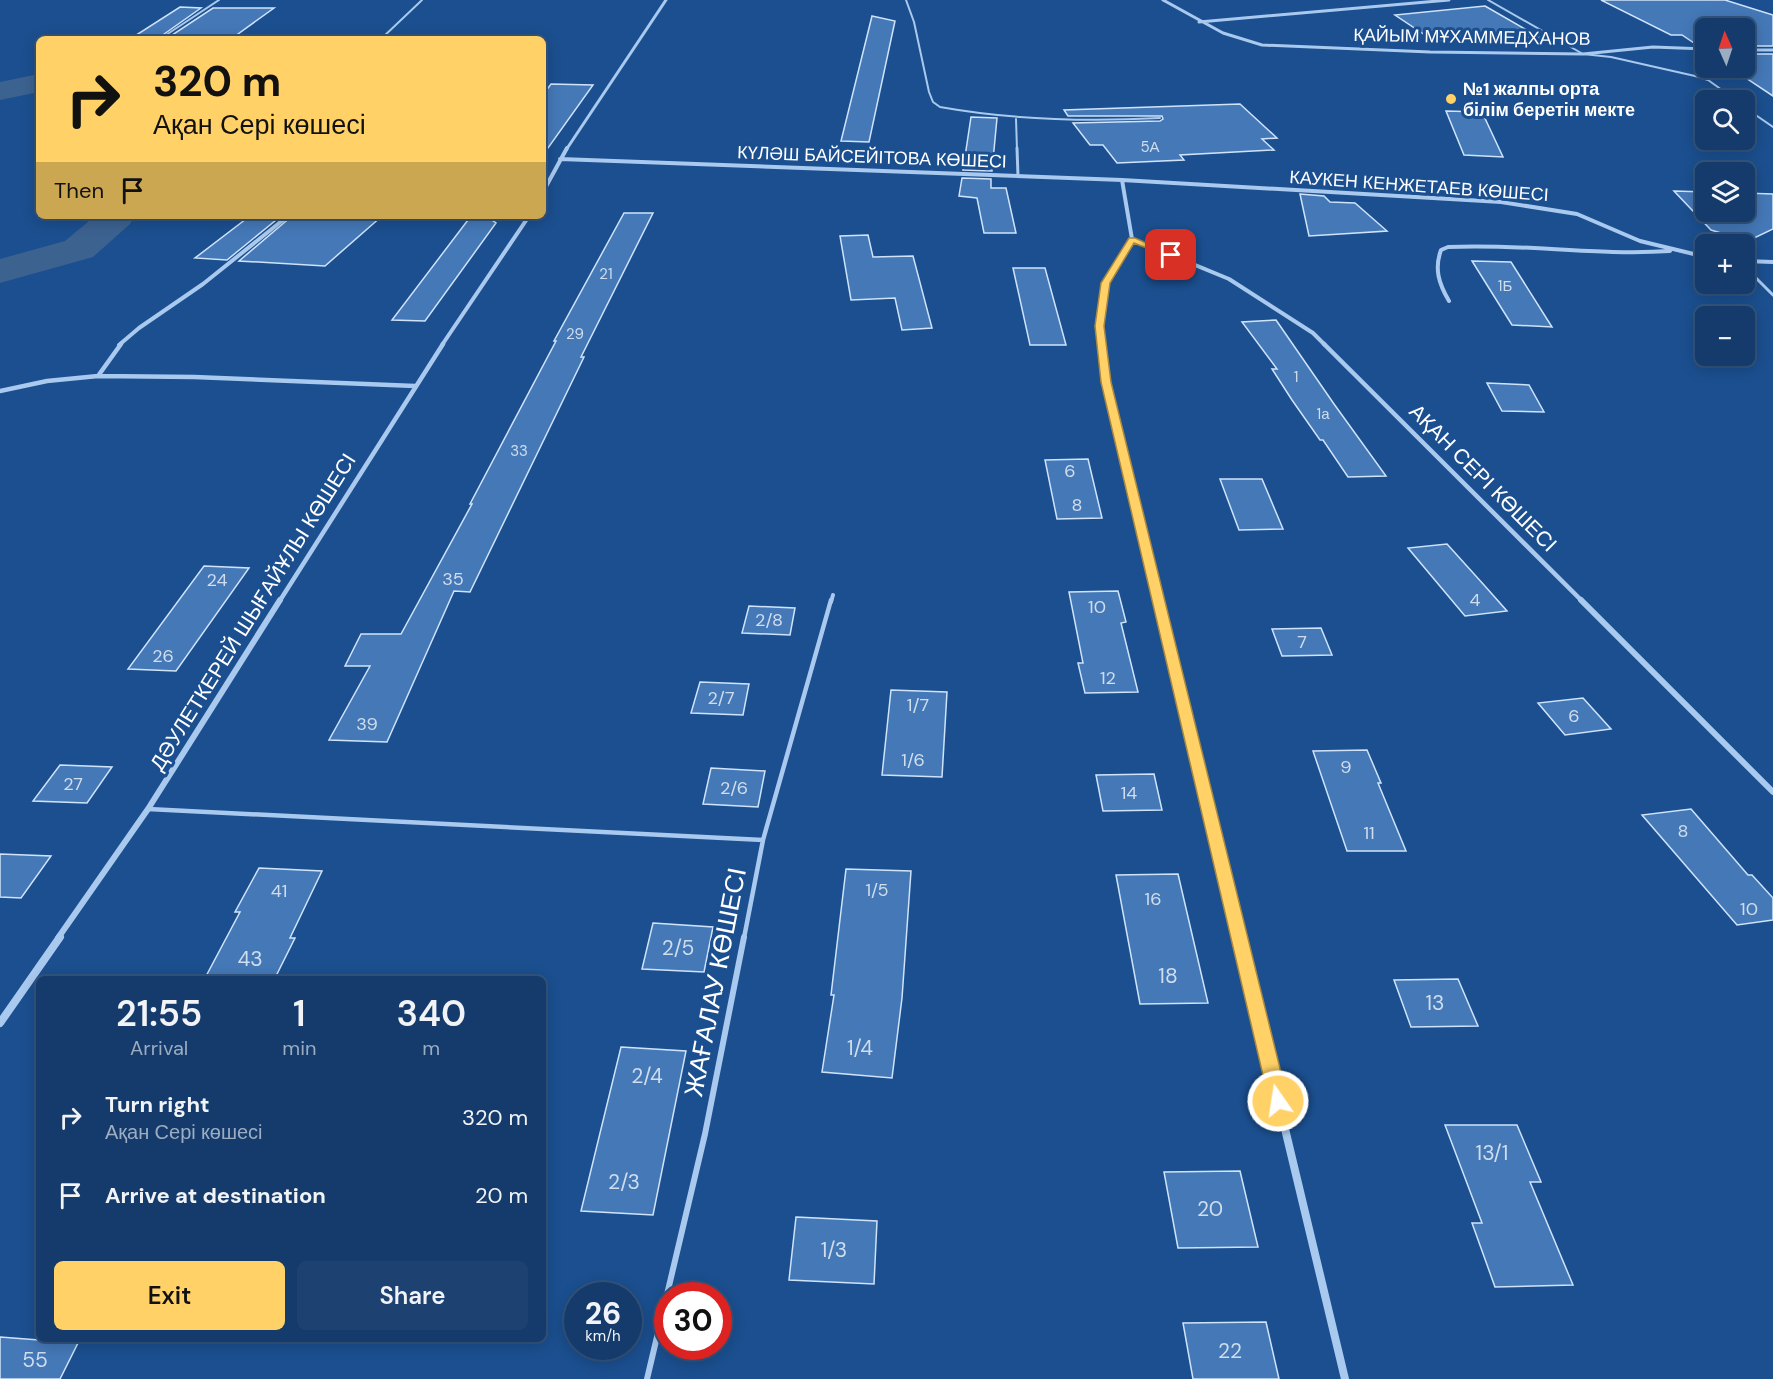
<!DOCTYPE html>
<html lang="en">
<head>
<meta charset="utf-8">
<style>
  body { margin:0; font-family:"DM Sans",sans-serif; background:#1d4271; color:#f1f3f6; height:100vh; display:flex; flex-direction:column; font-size:22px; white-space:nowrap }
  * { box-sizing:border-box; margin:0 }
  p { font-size:20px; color:#9dadc1 }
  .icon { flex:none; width:33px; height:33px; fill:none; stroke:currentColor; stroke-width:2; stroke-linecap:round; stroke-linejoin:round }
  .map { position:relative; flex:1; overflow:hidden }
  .side { position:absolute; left:36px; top:976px; width:510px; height:366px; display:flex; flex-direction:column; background:#143b6b; border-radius:9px; box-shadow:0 3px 15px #0003,0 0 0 2px #33557e }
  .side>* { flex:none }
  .banner { position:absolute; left:36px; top:36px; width:510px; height:183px; border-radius:9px; box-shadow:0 3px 15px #0003,0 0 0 2px #33557e; background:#ffd166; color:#111; overflow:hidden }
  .needle { width:39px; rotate:357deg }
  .fabs { position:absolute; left:1695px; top:18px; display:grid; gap:12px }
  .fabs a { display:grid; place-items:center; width:60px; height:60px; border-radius:9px; background:#143b6b; box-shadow:0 3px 15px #0003,0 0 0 2px #33557e; font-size:30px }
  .speed { position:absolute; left:564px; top:1282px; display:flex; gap:12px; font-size:30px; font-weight:700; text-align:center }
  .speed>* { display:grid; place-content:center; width:78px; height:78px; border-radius:50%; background:#143b6b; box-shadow:0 3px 15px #0003,0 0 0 2px #33557e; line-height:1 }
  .speed small { font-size:15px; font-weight:400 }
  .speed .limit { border:9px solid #d22; background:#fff; color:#111 }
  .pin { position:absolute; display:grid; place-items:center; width:51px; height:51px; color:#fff; margin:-26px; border-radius:12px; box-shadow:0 3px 9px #0006 }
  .me { position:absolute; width:66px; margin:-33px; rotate:347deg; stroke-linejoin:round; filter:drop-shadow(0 0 4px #0008) }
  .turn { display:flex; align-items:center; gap:21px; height:126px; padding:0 18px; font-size:27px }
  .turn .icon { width:78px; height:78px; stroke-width:2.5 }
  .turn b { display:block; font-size:42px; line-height:51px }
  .then { display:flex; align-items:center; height:57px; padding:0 18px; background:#0003; gap:12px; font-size:22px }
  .eta { display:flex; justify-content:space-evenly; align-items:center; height:102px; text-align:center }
  .eta b { font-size:36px; font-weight:600; line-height:42px }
  .primary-button { display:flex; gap:12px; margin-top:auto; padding:12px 18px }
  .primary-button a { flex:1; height:69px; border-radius:9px; background:#ffd166; color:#111; font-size:24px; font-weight:600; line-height:69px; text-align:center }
  .primary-button a+a { background:#1d4271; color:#f1f3f6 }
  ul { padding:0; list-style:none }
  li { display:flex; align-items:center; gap:18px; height:78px; padding:0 18px }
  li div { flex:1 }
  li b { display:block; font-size:22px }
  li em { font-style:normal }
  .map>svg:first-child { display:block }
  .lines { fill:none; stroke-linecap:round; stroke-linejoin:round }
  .river { fill:#3c6290; fill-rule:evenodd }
  .building { fill:#4478b7; stroke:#cfe3fa; stroke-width:1.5 }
  .service-far4 { stroke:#a9c9ee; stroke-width:2 }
  .service-far3 { stroke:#a9c9ee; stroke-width:3 }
  .service-far2 { stroke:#a9c9ee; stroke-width:4 }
  .service-far1 { stroke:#a9c9ee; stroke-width:4.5 }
  .service { stroke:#a9c9ee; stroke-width:6 }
  .minor-far4 { stroke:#a9c9ee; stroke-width:3 }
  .minor-far3 { stroke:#a9c9ee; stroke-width:4 }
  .minor-far2 { stroke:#a9c9ee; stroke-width:4.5 }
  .minor-far1 { stroke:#a9c9ee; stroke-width:6 }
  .minor { stroke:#a9c9ee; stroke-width:8 }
  .route { fill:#ffd166; stroke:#a68842; stroke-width:1.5 }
  .poi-dot { fill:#ffd166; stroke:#1b4f8f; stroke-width:2 }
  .labels { text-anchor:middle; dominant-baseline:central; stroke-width:6; stroke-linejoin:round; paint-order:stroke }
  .far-number-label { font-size:15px; fill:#d0dded }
  .far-street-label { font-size:18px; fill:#fff; stroke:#1b4f8f }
  .far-poi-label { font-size:18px; font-weight:bold; fill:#fff; stroke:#1b4f8f; text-anchor:start }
  .number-label { font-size:18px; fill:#d0dded }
  .street-label { font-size:21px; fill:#fff; stroke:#1b4f8f }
  .near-number-label { font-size:21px; fill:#d0dded }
  .near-street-label { font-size:26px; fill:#fff; stroke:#1b4f8f }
</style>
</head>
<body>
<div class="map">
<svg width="1773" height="1379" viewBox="0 0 1773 1379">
  <rect width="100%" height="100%" fill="#1b4f8f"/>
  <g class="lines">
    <!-- river -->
    <path class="river" d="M39,74V92L0,100V82Z
      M95,216H135L130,224L93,257L0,283V259L65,241Z"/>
  </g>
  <!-- building -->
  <path class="building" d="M1601,0H1725L1773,15V46H1744V28H1706V45H1697L1682,35H1671Z
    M1485,6L1539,37L1434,41L1395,15Z
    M180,7L201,8L157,39H130Z
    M213,8H274L231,39H166Z
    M872,16L895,21L869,142L841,141Z
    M1744,54H1773V96L1731,68H1744Z
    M551,84L593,85L543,155V95Z
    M1240,104L1277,138L1262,139L1274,150L1180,155L1184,160L1117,163L1103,145H1090L1073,123L1160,121L1163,119L1162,116H1068L1064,110Z
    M1446,111L1482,112L1503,157L1464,155Z
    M971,117L997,118L992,171L963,170Z
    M962,178L991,179V188H1006L1016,233H984L977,198L959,196Z
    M1674,191L1706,192V212H1744V193L1773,194V229L1748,241L1711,230Z
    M1300,194L1324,196L1330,202L1355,203L1387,231L1309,236Z
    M624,213H653L581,357H584L470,592L454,591L387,742L329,740L370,666H345L361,634H401L472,504H470L556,341H554Z
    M250,216H281L227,260L195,258Z
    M292,216H382L325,266L239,261Z
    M471,216H486L496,223L425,321L392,320Z
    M868,235L873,257L913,256L932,328L902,330L895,298L851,300L840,236Z
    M1472,261L1511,262L1552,327L1512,325Z
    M1013,268H1045L1066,345H1030Z
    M1276,320L1334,404L1386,476L1348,477L1323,440H1320L1292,400L1272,369H1277L1242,322Z
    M1487,383L1529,385L1544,412L1502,411Z
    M1088,459L1102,518L1057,519L1045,460Z
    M1220,479H1262L1283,529L1239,530Z
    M1447,544L1484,585L1507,611L1465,616L1408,548Z
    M204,566L249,568L176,671L128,669Z
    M1118,591L1126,622L1121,623L1138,692L1085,693L1078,663H1083L1069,592Z
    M749,606L795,608L790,635L742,633Z
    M1321,628L1332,655L1282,656L1272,629Z
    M700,682L749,684L743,715L691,713Z
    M891,690L947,692L942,777L882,775Z
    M1583,698L1611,729L1565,735L1538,703Z
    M1367,750L1381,783H1378L1406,851H1347L1313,751Z
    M60,765L112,767L87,803L33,801Z
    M711,768L765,771L758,807L703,804Z
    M1154,774L1162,810L1103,811L1096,775Z
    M1691,809L1748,875H1752L1773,898V920L1737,925L1642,815Z
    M0,854L51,856L21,898L0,897Z
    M259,868L322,871L290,938H295L274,980H204L240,912H235Z
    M846,869L911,871L902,998L892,1078L822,1072L834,995H831Z
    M1178,874L1208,1003L1140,1004L1116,875Z
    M653,923L713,927L704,972L642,969Z
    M1458,979L1478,1026L1411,1027L1394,980Z
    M621,1047L686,1051L653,1215L581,1211Z
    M1445,1125H1517L1541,1182H1530L1573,1285L1495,1287L1472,1223H1482Z
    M1240,1171L1258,1247L1178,1248L1164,1172Z
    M796,1217L877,1221L874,1284L789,1280Z
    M1266,1322L1279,1379H1193L1183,1323Z
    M0,1337L39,1340L79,1341L60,1379H0Z"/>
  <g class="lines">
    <!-- service-far4 -->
    <path class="service-far4" d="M906,0L914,22L929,92L933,102L940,107C1013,120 1086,122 1160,118
      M1488,0L1583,54L1611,57L1695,76L1708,80L1736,100
      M160,39L219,0
      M381,39L422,0
      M1744,107L1773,127
      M1016,119L1017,150"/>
    <!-- service-far3 -->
    <path class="service-far3" d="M1017,148L1018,176
      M1744,266L1773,295"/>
    <!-- service-far2 -->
    <path class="service-far2" d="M831,602L833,595"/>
    <!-- service-far1 -->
    <path class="service-far1" d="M148,809L763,840
      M744,938L763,840L831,600"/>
    <!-- service -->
    <path class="service" d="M647,1379L705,1134L744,937"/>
    <!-- minor-far4 -->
    <path class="minor-far4" d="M1163,0L1223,33L1262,45L1430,52L1583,54L1653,47L1706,49
      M1199,22L1449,0
      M1744,50H1773
      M566,150L666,0"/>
    <!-- minor-far3 -->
    <path class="minor-far3" d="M560,159L1122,180L1132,239
      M1122,180L1501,202L1577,214L1640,241L1706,257
      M543,192L567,148
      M1132,239L1229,279L1313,333L1325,345
      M1744,261L1773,262
      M1449,301C1439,284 1434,269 1441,250L1448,247C1522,243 1596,256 1670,251
      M119,345L139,328L203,284L288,216
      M442,345L529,216
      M1101,345L1099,326L1105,283L1132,239"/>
    <!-- minor-far2 -->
    <path class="minor-far2" d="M1101,344L1106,382L1159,602
      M1324,344L1583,602
      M98,376L194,377L415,386
      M0,391L47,381L98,376L121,344
      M279,602L443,344"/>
    <!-- minor-far1 -->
    <path class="minor-far1" d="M1158,600L1239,938
      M1581,600L1773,792
      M58,938L148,809L280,600"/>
    <!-- minor -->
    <path class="minor" d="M1239,937L1345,1379
      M0,1023L60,937"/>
  </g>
  <!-- route -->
  <path class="route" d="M1129,238H1135L1175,255L1168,257L1134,243L1110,283L1104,326L1111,382L1288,1101L1285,1106L1278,1109L1272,1106L1269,1101L1101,382L1095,326L1101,283Z"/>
  <!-- markers -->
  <circle class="poi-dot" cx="1451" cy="99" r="6"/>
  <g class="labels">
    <!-- far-number labels -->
    <g class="far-number-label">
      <text x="1150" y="147">5А</text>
      <text x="606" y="274">21</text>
      <text x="1505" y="286">1Б</text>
      <text x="575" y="334">29</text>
      <text x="1296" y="377">1</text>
      <text x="1323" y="414">1а</text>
      <text x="519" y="451">33</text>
    </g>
    <!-- far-street labels -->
    <g class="far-street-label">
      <text transform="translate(1472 37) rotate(1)">ҚАЙЫМ МҰХАММЕДХАНОВ</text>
      <text transform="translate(872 157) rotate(2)">КҮЛӘШ БАЙСЕЙІТОВА КӨШЕСІ</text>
      <text transform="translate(1419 186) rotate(4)">КАУКЕН КЕНЖЕТАЕВ КӨШЕСІ</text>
    </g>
    <!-- far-poi labels -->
    <g class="far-poi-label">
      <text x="1463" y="89">№1 жалпы орта<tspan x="1463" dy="21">білім беретін мекте</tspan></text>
    </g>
    <!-- number labels -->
    <g class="number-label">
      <text x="1070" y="471">6</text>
      <text x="1077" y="505">8</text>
      <text x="453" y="579">35</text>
      <text x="217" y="580">24</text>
      <text x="1475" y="600">4</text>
      <text x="1097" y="607">10</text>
      <text x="769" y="620">2/8</text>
      <text x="1302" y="642">7</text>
      <text x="163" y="656">26</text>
      <text x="1108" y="678">12</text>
      <text x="721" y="698">2/7</text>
      <text x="918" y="705">1/7</text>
      <text x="1574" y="716">6</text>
      <text x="367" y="724">39</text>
      <text x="913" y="760">1/6</text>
      <text x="1346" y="767">9</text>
      <text x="73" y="784">27</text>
      <text x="734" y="788">2/6</text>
      <text x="1129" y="793">14</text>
      <text x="1683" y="831">8</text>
      <text x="1369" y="833">11</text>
      <text x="877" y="890">1/5</text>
      <text x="279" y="891">41</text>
      <text x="1153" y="899">16</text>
      <text x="1749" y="909">10</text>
    </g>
    <!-- street labels -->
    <g class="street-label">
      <text transform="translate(1483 478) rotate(45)">АҚАН СЕРІ КӨШЕСІ</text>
      <text transform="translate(253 612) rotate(-58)">ДӘУЛЕТКЕРЕЙ ШЫҒАЙҰЛЫ КӨШЕСІ</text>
    </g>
    <!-- near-number labels -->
    <g class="near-number-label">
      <text x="678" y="948">2/5</text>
      <text x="250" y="959">43</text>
      <text x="1168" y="976">18</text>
      <text x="1435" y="1003">13</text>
      <text x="860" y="1048">1/4</text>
      <text x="647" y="1076">2/4</text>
      <text x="1492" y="1153">13/1</text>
      <text x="624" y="1182">2/3</text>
      <text x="1210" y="1209">20</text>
      <text x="834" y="1250">1/3</text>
      <text x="1230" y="1351">22</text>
      <text x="35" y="1360">55</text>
    </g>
    <!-- near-street labels -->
    <g class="near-street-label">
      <text transform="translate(715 982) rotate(-79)">ЖАҒАЛАУ КӨШЕСІ</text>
    </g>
  </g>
</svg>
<div class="fabs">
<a><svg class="needle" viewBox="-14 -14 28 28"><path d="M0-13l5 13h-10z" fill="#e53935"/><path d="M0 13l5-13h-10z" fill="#9dadc1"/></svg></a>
<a><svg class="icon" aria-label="search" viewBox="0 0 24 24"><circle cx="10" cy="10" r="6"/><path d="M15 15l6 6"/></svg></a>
<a><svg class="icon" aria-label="layers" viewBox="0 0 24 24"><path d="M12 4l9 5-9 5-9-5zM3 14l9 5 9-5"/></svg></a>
<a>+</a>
<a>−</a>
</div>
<div class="speed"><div>26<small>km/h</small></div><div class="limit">30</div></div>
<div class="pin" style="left:1171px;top:255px;background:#d93025"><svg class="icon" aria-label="arrive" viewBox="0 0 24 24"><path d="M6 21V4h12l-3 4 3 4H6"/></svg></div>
<svg class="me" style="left:1278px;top:1101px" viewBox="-20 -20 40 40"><circle r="17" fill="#ffd166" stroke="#fff" stroke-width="3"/><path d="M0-11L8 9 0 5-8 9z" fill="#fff"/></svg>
<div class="banner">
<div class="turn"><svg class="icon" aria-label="right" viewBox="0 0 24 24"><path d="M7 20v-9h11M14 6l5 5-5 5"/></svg><div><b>320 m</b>Ақан Сері көшесі</div></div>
<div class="then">Then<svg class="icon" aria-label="arrive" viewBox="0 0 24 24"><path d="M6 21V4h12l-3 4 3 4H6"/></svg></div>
</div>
<section class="side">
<div class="eta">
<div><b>21:55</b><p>Arrival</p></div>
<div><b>1</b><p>min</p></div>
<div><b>340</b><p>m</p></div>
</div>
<ul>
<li><svg class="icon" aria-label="right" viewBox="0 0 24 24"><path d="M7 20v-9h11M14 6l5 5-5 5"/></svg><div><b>Turn right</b><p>Ақан Сері көшесі</p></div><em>320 m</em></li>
<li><svg class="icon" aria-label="arrive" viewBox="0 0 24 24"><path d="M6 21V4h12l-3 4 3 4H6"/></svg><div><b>Arrive at destination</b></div><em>20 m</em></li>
</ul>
<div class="primary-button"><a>Exit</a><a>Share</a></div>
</section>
</div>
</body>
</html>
